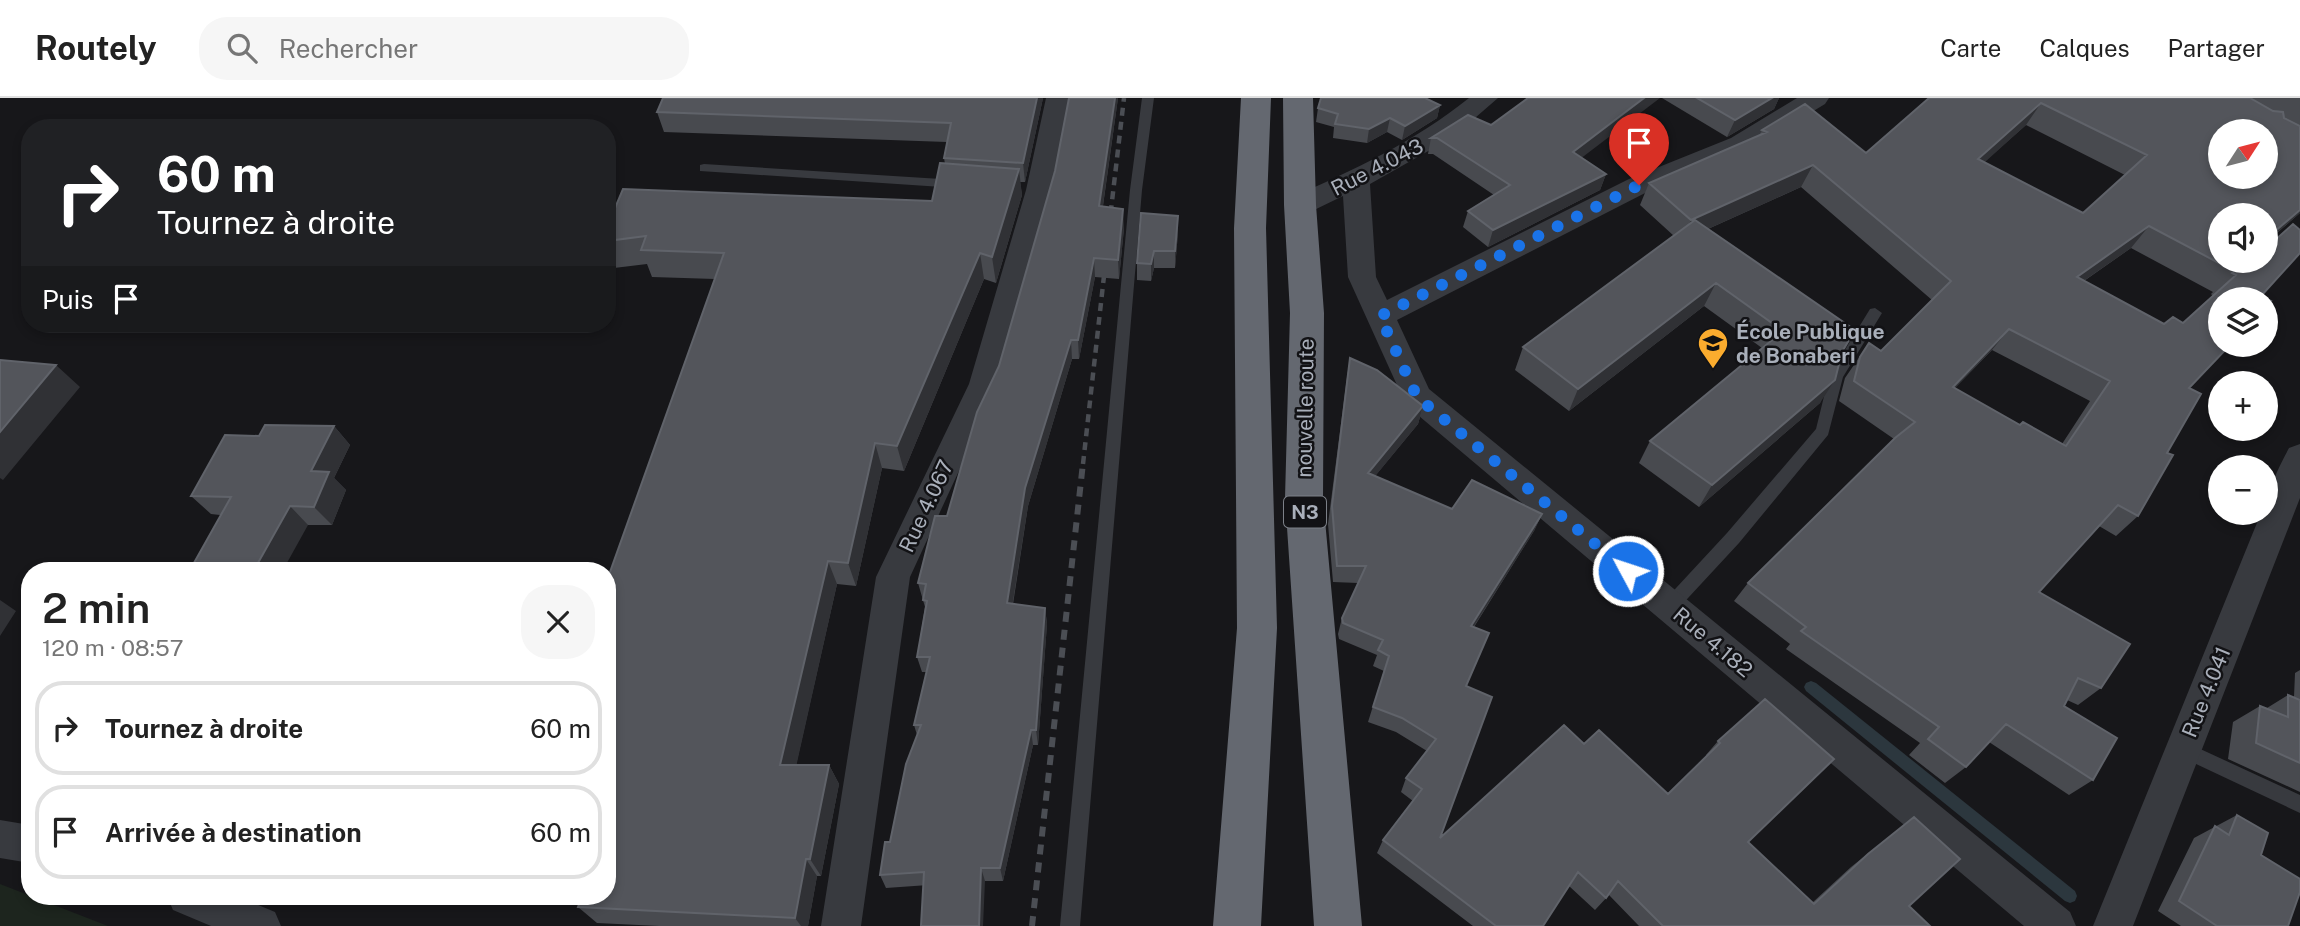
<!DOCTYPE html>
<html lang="fr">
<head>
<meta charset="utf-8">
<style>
  body { margin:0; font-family:"Public Sans",sans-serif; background:#f6f6f6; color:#222; height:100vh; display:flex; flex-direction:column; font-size:26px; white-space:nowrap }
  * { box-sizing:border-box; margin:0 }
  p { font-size:23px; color:#767676 }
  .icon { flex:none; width:38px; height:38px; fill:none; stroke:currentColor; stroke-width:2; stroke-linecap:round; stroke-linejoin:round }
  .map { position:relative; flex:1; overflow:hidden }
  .details { position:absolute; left:21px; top:464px; width:595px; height:343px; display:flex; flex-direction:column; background:#fff; border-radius:28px; box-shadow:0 4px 10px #0003 }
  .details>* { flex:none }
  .banner { position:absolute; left:21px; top:21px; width:595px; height:214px; border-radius:28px; box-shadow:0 4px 10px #0003; background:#202124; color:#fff; overflow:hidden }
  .needle { width:46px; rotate:54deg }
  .tools { position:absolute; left:2208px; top:21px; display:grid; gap:14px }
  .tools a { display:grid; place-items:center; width:70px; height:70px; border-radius:50%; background:#fff; box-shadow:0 4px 10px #0003; font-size:35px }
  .pin { position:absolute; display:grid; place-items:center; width:60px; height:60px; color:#fff; margin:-72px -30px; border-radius:50% 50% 50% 0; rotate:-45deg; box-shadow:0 0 7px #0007 }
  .pin .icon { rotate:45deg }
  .me { position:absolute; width:77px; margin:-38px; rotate:310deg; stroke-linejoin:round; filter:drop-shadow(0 0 5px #0008) }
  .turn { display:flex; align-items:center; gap:24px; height:147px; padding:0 21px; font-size:32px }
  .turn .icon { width:91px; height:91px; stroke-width:2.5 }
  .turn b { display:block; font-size:49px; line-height:60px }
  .then { display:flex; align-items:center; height:66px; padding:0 21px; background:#0003; gap:14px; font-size:26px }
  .round { display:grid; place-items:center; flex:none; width:74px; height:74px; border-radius:28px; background:#f6f6f6 }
  .head { display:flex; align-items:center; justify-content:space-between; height:119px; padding:0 21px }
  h1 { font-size:42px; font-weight:600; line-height:52px }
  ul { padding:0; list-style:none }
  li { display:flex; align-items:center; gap:21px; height:94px; margin:0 14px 10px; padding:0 7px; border:4px solid #e0e0e0; border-radius:28px }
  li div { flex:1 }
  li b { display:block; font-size:26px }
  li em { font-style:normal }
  header { display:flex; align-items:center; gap:42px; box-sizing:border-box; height:98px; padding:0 35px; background:#fff; border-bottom:2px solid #e0e0e0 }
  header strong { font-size:33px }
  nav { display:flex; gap:38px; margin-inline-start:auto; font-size:24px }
  .search { width:490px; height:63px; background:#f6f6f6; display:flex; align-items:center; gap:18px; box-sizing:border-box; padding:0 24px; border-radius:28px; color:#767676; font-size:26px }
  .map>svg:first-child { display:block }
  .green { fill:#1d251e }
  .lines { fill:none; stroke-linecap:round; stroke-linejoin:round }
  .stream { fill:#2c373e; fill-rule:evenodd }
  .lane { fill:#383a3f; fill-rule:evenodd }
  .street { fill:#383a3f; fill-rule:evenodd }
  .highway { fill:#646870; fill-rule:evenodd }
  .rail-far1 { stroke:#4b4e54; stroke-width:4.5; stroke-dasharray:8 6; stroke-linecap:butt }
  .rail { stroke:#4b4e54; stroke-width:6; stroke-dasharray:10 8; stroke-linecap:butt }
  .wall { fill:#484a4f; fill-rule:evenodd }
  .shaded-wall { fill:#303135 }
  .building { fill:#53555b; stroke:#60636a; stroke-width:2; fill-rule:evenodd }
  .route { stroke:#1a73e8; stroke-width:12; stroke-dasharray:0 21.6 }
  .labels { text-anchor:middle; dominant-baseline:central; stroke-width:5; stroke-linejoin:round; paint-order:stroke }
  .shield { fill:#121215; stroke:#7c8088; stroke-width:2 }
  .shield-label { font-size:19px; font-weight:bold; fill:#a9afba }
  .street-label { font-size:21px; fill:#a9afba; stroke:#121215 }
  .poi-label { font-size:21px; font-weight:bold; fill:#a9afba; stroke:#121215; text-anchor:start }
</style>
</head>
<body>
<header>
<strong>Routely</strong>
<div class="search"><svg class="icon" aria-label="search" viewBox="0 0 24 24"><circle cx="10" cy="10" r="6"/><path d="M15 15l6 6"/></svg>Rechercher</div>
<nav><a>Carte</a><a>Calques</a><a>Partager</a></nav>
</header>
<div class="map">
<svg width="2300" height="828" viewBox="0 0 2300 828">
  <rect width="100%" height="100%" fill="#17171a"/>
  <!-- green -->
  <path class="green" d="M0,786L108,828H0Z"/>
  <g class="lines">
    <!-- stream -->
    <path class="stream" d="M1811,583L1816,585L2075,793L2077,798L2075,803L2070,805L2065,803L1806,593L1804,589L1806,585Z"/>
    <!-- lane -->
    <path class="lane" d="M1142,0H1154L1142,92L1080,828H1060L1130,92Z
      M704,66L957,82L963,86L957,90L700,73V67Z
      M1875,210L1882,215L1843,279L1828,337L1739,445L1676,513L1670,515L1664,513L1662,508L1664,503L1727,435L1816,331L1829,278L1870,211Z
      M2183,643L2300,697V715L2177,657L2174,651L2177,645Z"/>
    <!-- street -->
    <path class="street" d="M1046,0H1072L1054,92L999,286L910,479L861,828H821L876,479L969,286L1026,92Z
      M1469,0H1498L1453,39L1370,86L1376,179L1387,202L1629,81L1731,40L1797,0H1829L1825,6L1749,52L1649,93L1397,222L1429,291L2070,814L2076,828H2024L1406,307L1348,179L1343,98L1310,114L1300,116L1290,114L1286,107L1290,100C1354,72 1414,44 1469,0Z
      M2300,346V400L2133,828H2093L2261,415H2266C2266,393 2279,369 2289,350Z
      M0,722L30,727V765L0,760Z
      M167,798H237L275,814L281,828H211L173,812Z"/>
    <!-- highway -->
    <path class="highway" d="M1241,0H1271L1266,130L1277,530L1261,828H1213L1237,530L1234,130Z
      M1283,0H1313L1316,107L1324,215L1323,400L1362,828H1314L1285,400L1290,215L1284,107Z"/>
    <!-- rail-far1 -->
    <path class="rail-far1" d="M1109,129L1124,0
      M1083,366L1106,160"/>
    <!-- rail -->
    <path class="rail" d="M1032,828L1083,365"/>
  </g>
  <!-- wall -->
  <path class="wall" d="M1043,0L1025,84H1020L1022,97L996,185L984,181L904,373L882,370L856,488L837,486L796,667H829L839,686L821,778H817L808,828H659L597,825L578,809L607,798L610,474L715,181L652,179L647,166L614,170L607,155V129L932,103L945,66L944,60L947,44L664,34L657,14Z
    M1069,0H1118L1103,108L1124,130L1119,181L1095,179L1079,261H1072L1028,408L1013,506L1045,510L1047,526L1038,647H1033L1003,783H985L886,790L880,777L890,744L917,637L914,627L927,574H922L917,559L925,509L918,485L947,418L999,268L1055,73Z
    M1662,0H1779L1774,11L1727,39Z
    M1929,0H2300V115L2270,141L2261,198L2189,290L2167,355L2138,418L2116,438L2099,428L2039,494L2101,590L2078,607L2067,602L2064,608L2093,682L2069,697L1989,644L1966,669L1945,685L1909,657L1920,645L1786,551L1790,546L1734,503L1748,485L1894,341L1839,303L1845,280L1869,245L1881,253L1932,202L1801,89L1708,131L1842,254L1820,305L1699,409L1639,365L1650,343L1762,250L1704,208L1569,313L1515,272L1523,249L1674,138L1640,107L1649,85L1759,38L1762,32L1866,55ZM2026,27L2125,77L2083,115L1984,64ZM2131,150L2213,194L2211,196L2213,198L2183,225L2164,226L2084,183ZM1992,252L2090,303L2062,346L2020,327L1955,290Z
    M1440,7L1437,20L1402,42L1387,34L1367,45L1333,40L1334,29L1316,24L1318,10Z
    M1491,27L1582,60L1606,76L1600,92L1488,149L1463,129L1468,113L1494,97L1433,56H1428L1431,40Z
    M1178,135L1175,170H1154L1151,183L1137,182V165Z
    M1350,260L1423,308L1418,326L1375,378L1452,411L1542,416L1534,433L1474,529L1466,588L1440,740L1584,646L1668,696L1706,658V657L1718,643L1765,601L1748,744L1812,805L1851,769L1914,719L1909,808L1930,828H1639L1609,797L1595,812L1569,788L1543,828H1473L1377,755L1383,742L1413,703L1401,694L1406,680L1427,653L1396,634L1368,624L1384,573L1373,568L1377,557L1339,541L1338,536L1342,520L1358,485L1333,484L1328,426L1347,279Z
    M334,328L350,347L334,380L346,392L332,427H308L211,416L191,398L259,338Z
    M2300,572V694L2228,661L2233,624L2260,608L2267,610L2288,597L2294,599L2295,575Z
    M2237,717L2261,757L2288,828H2181L2158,813L2194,740Z"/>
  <!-- shaded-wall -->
  <path class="shaded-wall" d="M1037,0H1043L1025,84L1023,65Z
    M1115,0H1118L1100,128L1099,108Z
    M1644,0H1660L1567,71L1573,54Z
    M1772,0H1779L1774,11L1727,39L1735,22Z
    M2041,5L2026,27L1964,83L1978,61Z
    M1440,7L1437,20L1402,42L1405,28Z
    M1390,20L1387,34L1367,45L1369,31Z
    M1813,67L1801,89L1681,143L1691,122Z
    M1019,71L1022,97L996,185L992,159Z
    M1606,76L1600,92L1488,149L1493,132Z
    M1123,111L1124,130L1119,181L1118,162Z
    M2300,112V115L2266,144V141Z
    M1178,118V135L1175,170V153Z
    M2149,128L2131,150L2059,200L2077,179Z
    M1154,153V170L1151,183V166Z
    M980,155L984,181L904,373L897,348Z
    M1094,160L1095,179L1079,261L1078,242Z
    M1716,185L1704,208L1569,313L1578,291Z
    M2009,231L1992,252L1936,309L1953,289Z
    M1071,242L1072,261L1028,408L1010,522L1007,505L1025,390Z
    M56,267L80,289L3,382L0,380V334Z
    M1835,282L1820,305L1699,409L1712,387Z
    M1423,308L1418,326L1363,393L1368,375Z
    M334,328L350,347L334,380L346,392L332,427L314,409L311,373Z
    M875,345L882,370L856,488L848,465Z
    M290,408L308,427L283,472H254Z
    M1542,416L1534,433L1464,544L1471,528Z
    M828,463L837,486L792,687L780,667Z
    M0,502L16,513L0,538Z
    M1045,510L1047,526L1038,647L1036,632Z
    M1031,632L1033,647L1003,783L1000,770Z
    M829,667L839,686L821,778L810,761Z
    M806,761L817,778L808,828H801L795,820Z
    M981,770L985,783L983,828H979Z"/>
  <!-- building -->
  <path class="building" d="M663,0H1037L1023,65L944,60L951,25L657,14Z
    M1069,0H1115L1099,108L1123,111L1118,162L1094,160L1078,242H1071L1025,390L1007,505L1045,510L1036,632H1031L1000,770H981L979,828H921L924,774L880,777L885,744H890L906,666L921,627H914L930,559H917L927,503L923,502L926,486L918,485L935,418H947L977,314L999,268L1055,73Z
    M1321,0H1425L1440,7L1405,28L1390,20L1369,31L1335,26L1338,16L1318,10Z
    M1528,0H1644L1573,54L1606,76L1493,132L1468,113L1510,87L1437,40H1431L1468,17L1491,27Z
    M1697,0H1772L1735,22Z
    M1929,0H2250L2273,13L2283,14L2284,20L2300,28V112L2267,140L2274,143L2293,126L2300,132V155L2261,198L2271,203L2266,208V201H2221V247H2230L2189,290L2201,296L2167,355L2173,357L2138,418L2118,407L2039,494L2130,546L2101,590L2078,580L2064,608L2117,640L2093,682L2006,626L1966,669L1928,641L1939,629L1801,533L1806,529L1748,485L1895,340L1915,324L1854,283L1860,259L1869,245L1881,253L1951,183L1813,67L1691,122L1649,85L1767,34L1762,32L1805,6L1866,55ZM2041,5L2147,57L2083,115L1978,61ZM2221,33H2266V79H2221ZM2221,117H2266V163H2221ZM2149,128L2234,173L2232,175L2236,177L2183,225L2173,219L2164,226L2077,179ZM2009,231L2110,283L2066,348L2023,324L2020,327L1953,289Z
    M940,65L1019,71L992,159L980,155L897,348L875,345L848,465L828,463L780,667H829L810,761H806L795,820L578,809L582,798H607V474H610L724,155L641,152L646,138L607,143V129L623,91L932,103Z
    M1141,115L1178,118L1175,153H1154L1151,166L1137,165Z
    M1695,122L1855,232L1842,254L1835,282L1712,387L1650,343L1783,233L1716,185L1578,291L1523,249Z
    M1350,260L1377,272L1423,308L1368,375L1452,411L1472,382L1542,416L1471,528L1489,535L1466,588L1492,599L1440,740L1564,627L1584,646L1599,632L1668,696L1720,645L1718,643L1765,601L1834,661L1748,744L1814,806L1868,756L1914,719L1960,761L1909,808L1930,828H1663L1618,783L1606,800L1578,774L1543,828H1496L1383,742L1422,691L1406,680L1436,641L1402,620L1373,609L1389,558L1378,552L1383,542L1343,525L1342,520L1366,468H1337L1332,408Z
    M0,262L56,267L0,334Z
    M265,327L334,328L311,373L329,374L314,409L290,408L254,472H190L231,399L191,398L225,337L259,338Z
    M137,471L168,472H136Z
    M2288,597L2300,602V665L2256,645L2260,608L2288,619Z
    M2237,717L2268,735L2261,757L2300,781V794L2288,828H2217L2179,803L2215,728L2229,737Z"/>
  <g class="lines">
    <!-- route -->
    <path class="route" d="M1628,473L1417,299L1380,218L1639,87"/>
  </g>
  <!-- icons -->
  <defs>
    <g id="school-pin" transform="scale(1.575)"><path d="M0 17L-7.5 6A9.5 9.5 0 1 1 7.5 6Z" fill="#fbac2e" stroke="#121215"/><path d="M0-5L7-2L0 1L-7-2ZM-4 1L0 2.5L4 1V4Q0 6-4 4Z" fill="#111"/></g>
  </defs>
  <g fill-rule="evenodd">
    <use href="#school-pin" x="1713" y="245"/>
  </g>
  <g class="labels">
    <!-- shield labels -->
    <rect class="shield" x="1284" y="398.5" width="42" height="31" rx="5"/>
    <g class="shield-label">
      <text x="1305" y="414">N3</text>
    </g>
    <!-- street labels -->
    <g class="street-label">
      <text transform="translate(1377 69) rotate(-27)">Rue 4.043</text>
      <text transform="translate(1305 310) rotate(-89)">nouvelle route</text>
      <text transform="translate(926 408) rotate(-65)">Rue 4.067</text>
      <text transform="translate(1713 544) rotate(40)">Rue 4.182</text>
      <text transform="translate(2206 594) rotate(-68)">Rue 4.041</text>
    </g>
    <!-- poi labels -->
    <g class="poi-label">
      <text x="1736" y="233">École Publique<tspan x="1736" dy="24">de Bonaberi</tspan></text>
    </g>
  </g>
</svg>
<div class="tools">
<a><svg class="needle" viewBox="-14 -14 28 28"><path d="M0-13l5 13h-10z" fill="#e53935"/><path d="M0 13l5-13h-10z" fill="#767676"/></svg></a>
<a><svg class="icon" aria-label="sound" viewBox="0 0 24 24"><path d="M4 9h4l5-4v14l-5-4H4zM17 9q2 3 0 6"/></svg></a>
<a><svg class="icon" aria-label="layers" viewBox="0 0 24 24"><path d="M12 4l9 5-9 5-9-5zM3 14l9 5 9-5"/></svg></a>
<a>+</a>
<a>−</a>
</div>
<div class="pin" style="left:1639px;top:87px;background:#d93025"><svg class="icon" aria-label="arrive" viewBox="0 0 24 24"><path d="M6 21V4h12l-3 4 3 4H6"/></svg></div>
<svg class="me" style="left:1628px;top:473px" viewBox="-20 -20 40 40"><circle r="17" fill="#1a73e8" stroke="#fff" stroke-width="3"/><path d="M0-11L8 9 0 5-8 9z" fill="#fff"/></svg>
<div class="banner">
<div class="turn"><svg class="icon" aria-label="right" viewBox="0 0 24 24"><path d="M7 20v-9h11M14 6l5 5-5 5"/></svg><div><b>60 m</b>Tournez à droite</div></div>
<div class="then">Puis<svg class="icon" aria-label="arrive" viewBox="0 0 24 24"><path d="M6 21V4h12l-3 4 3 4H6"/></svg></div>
</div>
<section class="details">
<div class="head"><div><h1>2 min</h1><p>120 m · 08:57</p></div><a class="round"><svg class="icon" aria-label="close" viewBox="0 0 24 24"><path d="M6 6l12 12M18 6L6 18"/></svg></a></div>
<ul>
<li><svg class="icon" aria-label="right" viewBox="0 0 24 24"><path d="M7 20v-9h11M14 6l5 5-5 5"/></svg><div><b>Tournez à droite</b></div><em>60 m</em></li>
<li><svg class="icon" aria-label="arrive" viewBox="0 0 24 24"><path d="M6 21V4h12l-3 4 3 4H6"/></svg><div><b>Arrivée à destination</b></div><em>60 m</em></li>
</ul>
</section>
</div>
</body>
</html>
